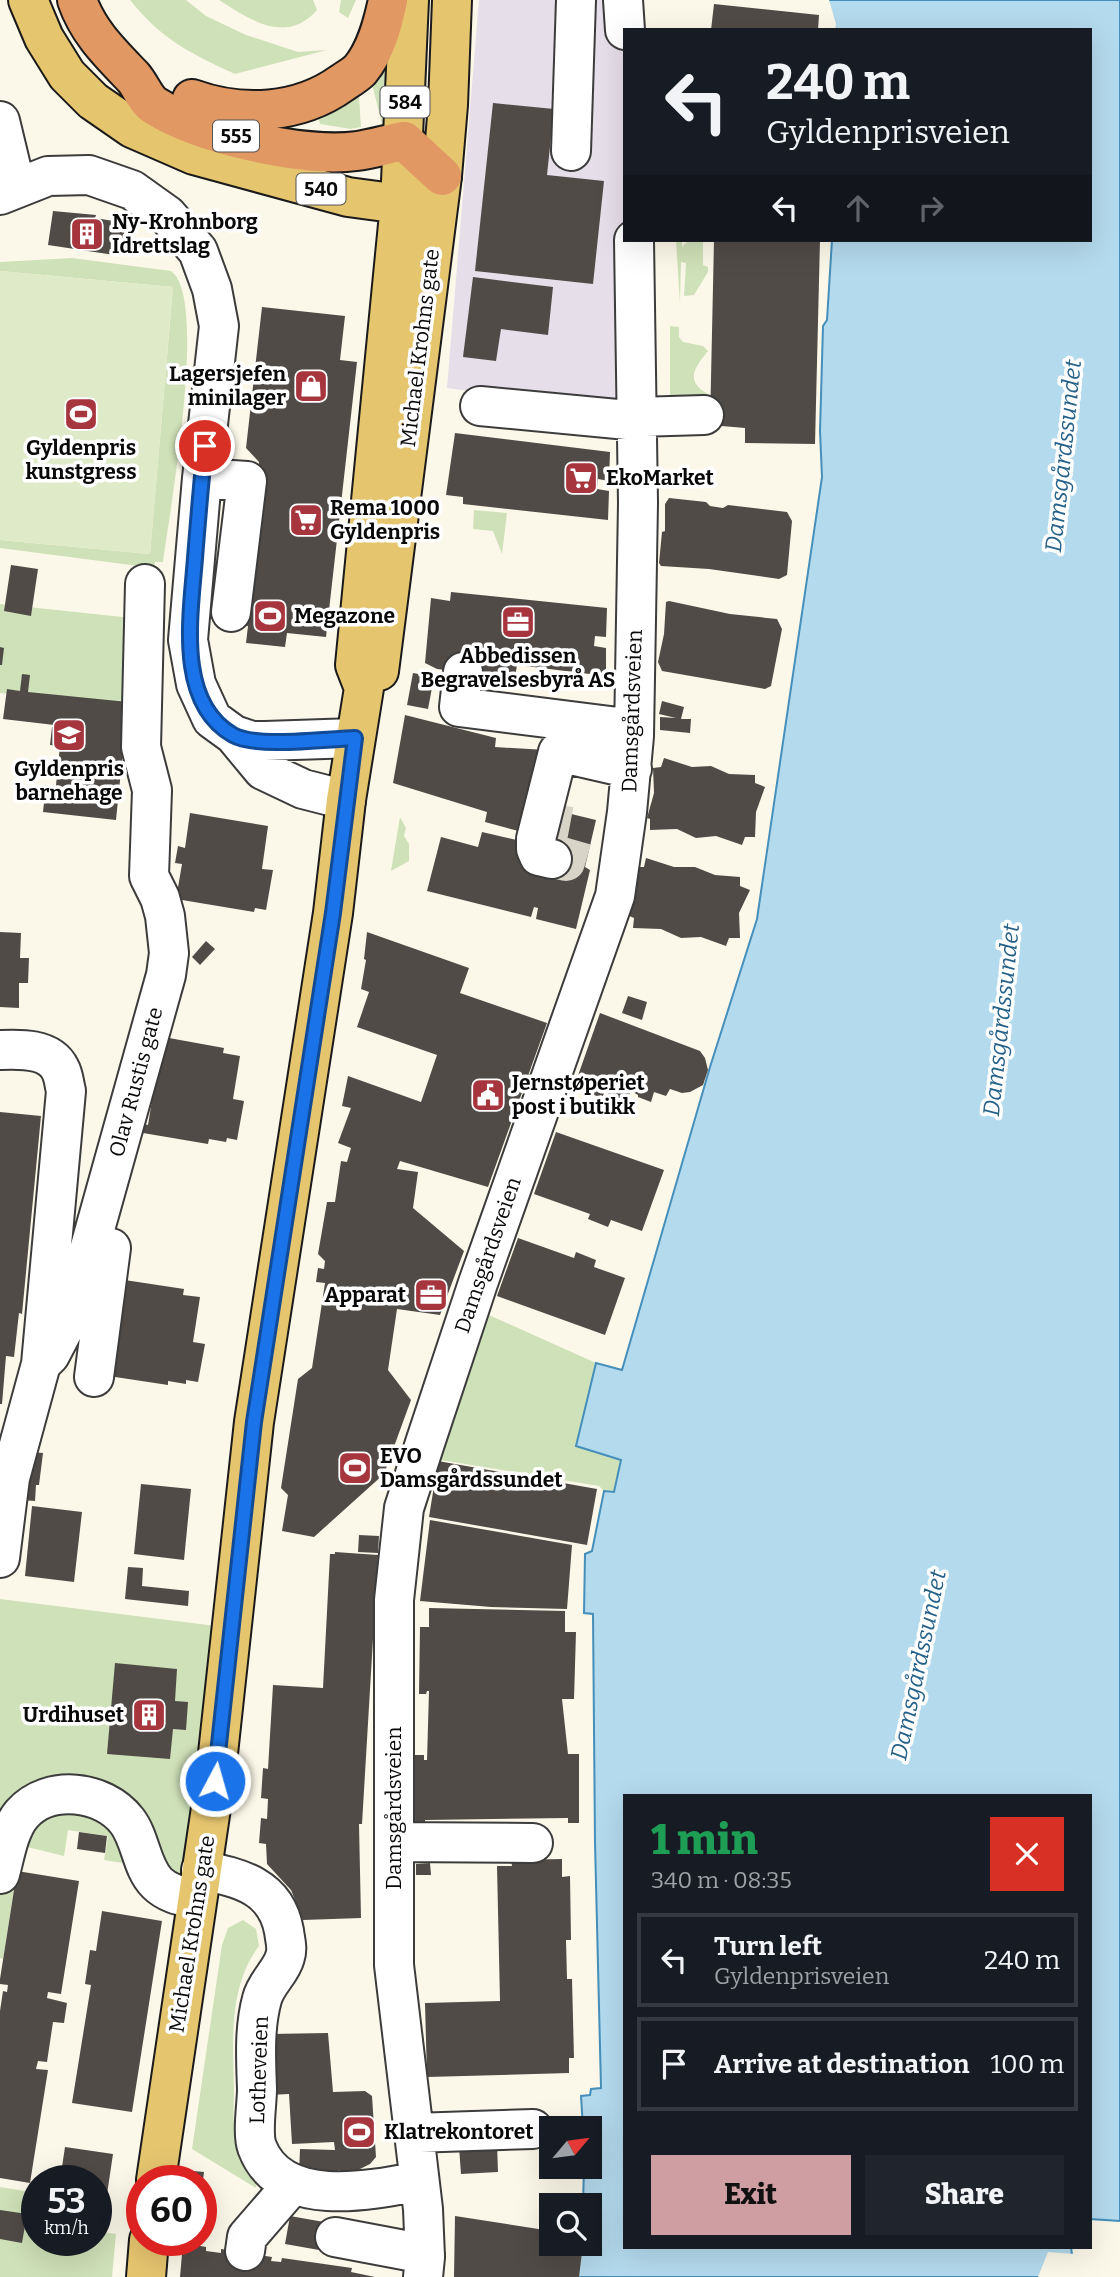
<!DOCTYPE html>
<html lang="en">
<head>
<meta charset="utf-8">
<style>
  body { margin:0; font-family:Bitter,serif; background:#20242c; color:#f1f3f6; height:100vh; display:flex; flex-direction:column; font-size:26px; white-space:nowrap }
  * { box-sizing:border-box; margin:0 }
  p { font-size:23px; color:#9ea1a6 }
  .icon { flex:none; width:38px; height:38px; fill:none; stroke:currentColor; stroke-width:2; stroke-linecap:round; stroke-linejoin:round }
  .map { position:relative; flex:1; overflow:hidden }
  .drawer { position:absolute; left:623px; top:1794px; width:469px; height:455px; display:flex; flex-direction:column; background:#171b24; border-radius:0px; box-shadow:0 7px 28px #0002 }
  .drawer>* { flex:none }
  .guide { position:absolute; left:623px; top:28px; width:469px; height:214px; border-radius:0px; box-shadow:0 7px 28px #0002; background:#171b24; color:#f1f3f6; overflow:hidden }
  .needle { width:46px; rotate:61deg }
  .fabs { position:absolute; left:539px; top:2116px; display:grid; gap:14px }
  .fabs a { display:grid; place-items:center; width:63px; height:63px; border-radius:0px; background:#171b24; box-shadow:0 7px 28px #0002; font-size:35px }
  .speed { position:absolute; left:21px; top:2165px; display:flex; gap:14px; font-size:35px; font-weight:700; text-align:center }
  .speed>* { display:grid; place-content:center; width:91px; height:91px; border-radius:50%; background:#171b24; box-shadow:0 7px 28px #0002; line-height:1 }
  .speed small { font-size:18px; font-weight:400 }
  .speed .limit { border:10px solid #d22; background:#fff; color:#111 }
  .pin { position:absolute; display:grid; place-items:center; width:60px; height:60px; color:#fff; margin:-30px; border:4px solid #fff; border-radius:50%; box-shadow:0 2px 7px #0007 }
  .me { position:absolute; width:77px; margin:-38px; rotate:6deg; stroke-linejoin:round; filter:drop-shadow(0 0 5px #0008) }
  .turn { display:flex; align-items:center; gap:24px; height:147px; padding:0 28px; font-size:32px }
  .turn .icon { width:91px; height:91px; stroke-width:2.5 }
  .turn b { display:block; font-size:49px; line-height:60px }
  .lanes { display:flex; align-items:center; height:66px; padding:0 28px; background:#0003; justify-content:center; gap:35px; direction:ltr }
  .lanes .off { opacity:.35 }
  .round { display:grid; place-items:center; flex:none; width:74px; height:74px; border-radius:0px; background:#20242c }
  .summary { display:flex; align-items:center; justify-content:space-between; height:119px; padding:0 28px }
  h1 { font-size:42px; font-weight:800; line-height:52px; color:#1e9e55 }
  .primary-button { display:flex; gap:14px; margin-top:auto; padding:14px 28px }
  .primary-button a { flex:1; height:80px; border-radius:0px; background:#cf9ea3; color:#111; font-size:28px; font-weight:800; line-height:80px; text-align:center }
  .primary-button a+a { background:#20242c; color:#f1f3f6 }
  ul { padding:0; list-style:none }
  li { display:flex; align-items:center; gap:21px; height:94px; margin:0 14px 10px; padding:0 14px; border:4px solid #363941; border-radius:0px }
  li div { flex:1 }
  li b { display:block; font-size:26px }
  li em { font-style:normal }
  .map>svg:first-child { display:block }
  .industrial { fill:#e6dee8 }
  .green { fill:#cfe1b8 }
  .pitch { fill:#dfeac8 }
  .water { fill:#b4daed; stroke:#458fba; stroke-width:2 }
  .pier { fill:#fcf8e9 }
  .building { fill:#504b47 }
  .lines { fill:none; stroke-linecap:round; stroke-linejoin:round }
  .minor-tunnel { stroke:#d8d4c7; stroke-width:38; stroke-dasharray:38 19; stroke-linecap:butt }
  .minor-casing { stroke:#3c3c3c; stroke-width:42 }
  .major-casing { stroke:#1a1a1a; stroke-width:42 }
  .highway-casing { stroke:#1a1a1a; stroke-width:42 }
  .minor { stroke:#fff; stroke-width:38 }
  .major { stroke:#e6c56f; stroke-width:38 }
  .highway { stroke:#e19862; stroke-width:38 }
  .route-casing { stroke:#114b97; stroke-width:18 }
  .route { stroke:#1a73e8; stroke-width:12 }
  .labels { text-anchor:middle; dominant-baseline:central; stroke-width:7; stroke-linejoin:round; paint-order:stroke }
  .shield { fill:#fff; stroke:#535353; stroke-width:2 }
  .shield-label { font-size:19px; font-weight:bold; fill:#090909 }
  .poi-label { font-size:21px; font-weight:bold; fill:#090909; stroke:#fff; text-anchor:start }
  .street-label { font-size:21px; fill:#090909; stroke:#fff }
  .water-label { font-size:23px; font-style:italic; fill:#256189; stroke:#fff }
</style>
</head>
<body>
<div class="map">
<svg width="1120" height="2277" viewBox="0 0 1120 2277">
  <rect width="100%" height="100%" fill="#fcf8e9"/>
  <!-- industrial -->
  <path class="industrial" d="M479,0H629L625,30V188L620,412L447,388Z"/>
  <!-- green -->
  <path class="green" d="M130,0H186L206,16L246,35L298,52L327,50L235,74C191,54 161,39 130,0Z
    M219,0H313L317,10C287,45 250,20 219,0Z
    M341,0H356L348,18L339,12Z
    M396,40L384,132L371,80Z
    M356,92L359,97L361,127L351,129L320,124L318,116Z
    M676,240H682V247L689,240H703V265L708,267V272L694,295L684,296L686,263L681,262L680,304Z
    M72,258L171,271C209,297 169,515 163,562H155L154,568L0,548V540L150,554L173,287L0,271V262Z
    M670,326L679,327V337L683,342L703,346L708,351C695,367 684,381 708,394L710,403L670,399Z
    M474,510L507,513L502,554L493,531L473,529Z
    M0,604L132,618L127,706L0,693Z
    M400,817L406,828L404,836L409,844V861L391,871Z
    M480,1311L596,1363L576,1446L621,1460L614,1493L604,1491L599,1486L441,1460L456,1416Z
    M0,1599L232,1628L196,1899L147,1867L104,1860L108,1836L68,1830L64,1856L23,1846L0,1854Z
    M5,1866L17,1871L3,1959L0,1958V1894Z
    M243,1920L256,1929L259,1946C228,1987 233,2042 234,2091C234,2105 232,2126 237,2139C242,2150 252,2161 259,2170L256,2188L192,2149L222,1945L228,1928Z
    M0,2187L37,2193V2240H96V2231L116,2234L112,2277H0Z"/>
  <!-- pitch -->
  <path class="pitch" d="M0,271L173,287L150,554L0,540Z"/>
  <!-- water -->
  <path class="water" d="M823,0H1120V2221L1090,2219V1796H625V2247H1071L1075,2277H574L578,2244H590V2205H583L584,2167L590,2166V2128H583L581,2096L590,2095L591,2089L601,2088L595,1843L593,1614L584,1613L585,1554L592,1551L604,1491L614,1492L621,1460L576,1446L596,1363L622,1370L710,1067L757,919L822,477L820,431L823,326L827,320L832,240H1090V30H827Z"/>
  <!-- pier -->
  <path class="pier" d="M819,0H829L836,24L835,30H823Z
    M1048,2252L1075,2254L1079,2277H1038Z"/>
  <!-- building -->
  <path class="building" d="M714,4L819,15L818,30H711Z
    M493,103L554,109L547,175L604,181L593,284L475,271Z
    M53,211L96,215L95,218L126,223L121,256L48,245Z
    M714,240H820L815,444L745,443V428L710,425Z
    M473,277L553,287L548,335L501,329L496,361L463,357Z
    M262,307L345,316L340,360L357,362L326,637L287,633L285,647L246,643L248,626L240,625L259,462L246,448Z
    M455,433L610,452L609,481L598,479L597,489L609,491L608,520L463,504V497L446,495Z
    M669,498L706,502L710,506L723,508L728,505L787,512L792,521L787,575L779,579L709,569L661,566L659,563L662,532L665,531V504Z
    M11,565L38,569L31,616L4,611Z
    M451,592L607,608L606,637L595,636L594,646L606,648V676L517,665L515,678L437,669L425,663L431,598L450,601Z
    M669,601L730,614L777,619L782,629L771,686L765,689L662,671L658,662L664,634L666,602Z
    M0,647L4,648L2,665H0Z
    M413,673L434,677L428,709L407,705Z
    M22,674L30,675L28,692L128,702L116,820L43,812L45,794L55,795L60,746L50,745L52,727L63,728V726L3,719L7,689L20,691Z
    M662,701L684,707L681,719H691L690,733L660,730V717L676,718L659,714Z
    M405,715L496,738L495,747L546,750L522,832L485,822L487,812L393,783Z
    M664,758L692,767L711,766L729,774L755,775V783L765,787L756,812L755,837H745L742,845L716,836L696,838L677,829L650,830V819L647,818L654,793L653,768L661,767Z
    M563,812L596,820L585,867L590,870L576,929L536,919L538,908L534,907L531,917L427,891L441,837L478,847L482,832L521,841L518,854L551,862Z
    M190,813L268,826L262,869L273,870L266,910L255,908L254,912L176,899L182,864L175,863L178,846L185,848Z
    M646,858L674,867H695L715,875L740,877V886L750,890L739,913L740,938H729L726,946L701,937L681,938L661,929L633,928L634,918L627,915L636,891L638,867H644Z
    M0,932L21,933L20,958H29L28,983H19V1008L0,1007Z
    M367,932L469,968L460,993L547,1023L488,1187L400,1161L397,1169L418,1172L413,1208L464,1251L440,1315L397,1309L388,1370L411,1400L384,1474L314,1537L282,1531L288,1495L281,1488L298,1379L312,1368L325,1283L316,1282L318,1268L324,1269L325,1261L318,1254L327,1202H335L341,1161L347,1162L351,1148L338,1143L351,1108L342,1106L348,1076L421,1102L437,1055L357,1027L369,992L361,989L366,960L364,959Z
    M206,941L215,949L200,965L192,957Z
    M628,996L647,1002L642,1020L622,1013Z
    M600,1013L700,1051L705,1058L708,1070L703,1085L690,1092L682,1093L670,1089L666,1096L654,1092L651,1102L638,1097V1095L631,1091L627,1100L612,1096L605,1091L602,1098L574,1087Z
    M158,1036L224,1048L223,1053L240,1056L233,1099L244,1101L237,1140L227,1138L226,1142L209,1139L208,1144L143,1133L144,1124L148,1125L153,1094L147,1093Z
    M0,1112L41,1116L22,1314L19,1313L14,1357L6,1356L2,1404H0Z
    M556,1132L664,1170L642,1231L611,1220L608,1227L588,1219L590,1214L534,1194Z
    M518,1238L574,1258L576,1252L596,1260L594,1267L625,1278L605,1335L497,1296Z
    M118,1279L184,1289L183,1295L200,1297L193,1342L205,1344L198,1382L186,1380V1384L168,1381V1385L102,1375Z
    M30,1452L43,1453L39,1485H36L35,1501L21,1500Z
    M438,1461L597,1489L587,1545L429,1517Z
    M141,1484L191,1489L184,1560L134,1554Z
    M32,1506L82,1512L74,1582L25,1576Z
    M430,1520L572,1545L567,1609L491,1607L420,1601Z
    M359,1535L379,1536L378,1553L358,1552Z
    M335,1552L378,1555L362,1824H359L361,1918L303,1920L291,1890L267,1864L266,1844L259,1843L261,1818L267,1819L268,1799L261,1798L263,1768L268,1769L273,1685L323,1688L330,1554H335Z
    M128,1567L143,1568L142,1586L189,1591L188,1606L125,1599Z
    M429,1608L565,1611V1632H576L574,1699H562L568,1754H579V1823H568V1818L425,1820V1824H415L414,1755H424V1760H427L429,1691H427L426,1694H419L420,1627H429Z
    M115,1663L177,1669L175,1701L188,1702L186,1730L173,1729L170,1759L107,1754Z
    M79,1832L107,1836L105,1853L77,1849Z
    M562,1859V1877L570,1876L571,1940H566L567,1979H572L574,2058H569V2073L427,2077L425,2003L500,2001L497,1866H512L511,1860Z
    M430,1863L431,1875H416V1864Z
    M17,1871L79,1881L61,1994L48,1992L47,1998L67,2003L64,2023L53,2022L47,2062L38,2061L36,2069L48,2070L30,2183L0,2178V2011L3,1991L7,1992L8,1985L0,1984V1979Z
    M102,1911L162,1921L132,2112L72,2103L91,1985L85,1984L90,1950L96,1951Z
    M328,2033L333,2092L365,2091L372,2096L376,2157L370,2164L354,2172L346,2173L338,2170L337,2176L299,2174L300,2149L335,2150L334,2142L292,2144L289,2094L269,2095V2034Z
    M497,2144L498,2172L461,2174L459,2147Z
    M65,2147L113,2154L103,2221L96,2220V2180H60Z
    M193,2171L204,2172L203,2180H192Z
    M0,2210L27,2214L22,2243L0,2239Z
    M290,2216L324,2222L319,2250L285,2244Z
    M455,2216L551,2231V2244H583L579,2277H454Z
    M183,2243L206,2247V2251L221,2253V2249L272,2257L271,2261L281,2262L282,2258L352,2268L351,2272L375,2277H180Z"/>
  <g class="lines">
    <!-- minor-tunnel -->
    <path class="minor-tunnel" d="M552,859L566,862L576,827L560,824"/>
    <!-- minor casing -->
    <g class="minor-casing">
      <path id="minor" d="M623,0L625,30
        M0,121L12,171L3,192
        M571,151L576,0
        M0,195L48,176L89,175L132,190L167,215L198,251L212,289L219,326L202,478L188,640L196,684L212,719L234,735L263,770L303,789L346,800
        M480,406L638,421
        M637,417L704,415
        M202,478L247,481L231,612
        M463,672L459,707L634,729
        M234,735L252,741H265L355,738
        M552,859L539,856L536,849V839L558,752L632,769
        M0,1050C20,1049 50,1048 60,1069C64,1076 64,1084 66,1091L41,1364L10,1478L0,1558
        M41,1364L50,1355L71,1315L166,975L169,953L165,916L160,898L149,876L152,790L141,747L145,584
        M94,1377L111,1248
        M394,1842L533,1843
        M201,1870C240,1878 276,1886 284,1931C285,1940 288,1948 285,1957C281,1972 266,1983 262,1999C254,2028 256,2059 257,2089C257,2104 252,2133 257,2147C280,2209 369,2191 419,2181
        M0,1874C5,1855 9,1829 22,1814C49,1784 103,1790 127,1821C141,1839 141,1867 157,1883C168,1894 182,1896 196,1899
        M413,2133L533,2129
        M335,2237L425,2254
        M245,2251L247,2237L292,2185
        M423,2277L425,2257L423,2209L394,1965V1600L404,1508L425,1443L478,1283L615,896L627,812L634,736L638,503L634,240"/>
    </g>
    <!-- major casing -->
    <g class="major-casing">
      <path id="major" d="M28,0L44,38L67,75L93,101L132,128L194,155L348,197L400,204L421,190
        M379,671L442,176L448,105L452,0
        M156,2180L215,1781L254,1422L333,913L346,800L364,688L355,665L400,204L409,0
        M146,2277L149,2240"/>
    </g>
    <!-- highway casing -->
    <g class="highway-casing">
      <path id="highway" d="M77,0C88,32 110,53 133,77C141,86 145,100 155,106C200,135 304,158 357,151C372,149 388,144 404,141L442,176
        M192,99C242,117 299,114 342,83C348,79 355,75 360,70C376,51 383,24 388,0"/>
    </g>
    <!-- minor -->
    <use href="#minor" class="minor"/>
    <!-- major -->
    <use href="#major" class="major"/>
    <!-- highway -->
    <use href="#highway" class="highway"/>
  </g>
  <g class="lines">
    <!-- route casing -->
    <g class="route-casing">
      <path id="route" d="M205,446C201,483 198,521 195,558C191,613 175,702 233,735C256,748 326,739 355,738L333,913L254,1422L215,1781"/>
    </g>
    <!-- route -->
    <use href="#route" class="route"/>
  </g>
  <!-- icons -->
  <defs>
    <g id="building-square" transform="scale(1.75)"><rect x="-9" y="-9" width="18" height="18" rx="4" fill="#a6353e" stroke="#fff"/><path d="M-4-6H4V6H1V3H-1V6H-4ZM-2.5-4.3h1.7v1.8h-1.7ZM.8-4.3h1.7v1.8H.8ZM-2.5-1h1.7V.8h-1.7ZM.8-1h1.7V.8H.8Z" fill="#fff"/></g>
    <g id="shop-square" transform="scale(1.75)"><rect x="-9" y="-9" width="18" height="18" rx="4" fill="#a6353e" stroke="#fff"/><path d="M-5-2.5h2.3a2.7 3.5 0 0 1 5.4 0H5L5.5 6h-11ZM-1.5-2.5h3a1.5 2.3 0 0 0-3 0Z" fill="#fff"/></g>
    <g id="stadium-square" transform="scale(1.75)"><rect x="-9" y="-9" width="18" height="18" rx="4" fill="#a6353e" stroke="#fff"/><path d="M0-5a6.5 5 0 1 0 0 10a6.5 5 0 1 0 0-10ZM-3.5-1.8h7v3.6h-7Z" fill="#fff"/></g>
    <g id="supermarket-square" transform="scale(1.75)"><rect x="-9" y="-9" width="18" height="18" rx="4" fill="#a6353e" stroke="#fff"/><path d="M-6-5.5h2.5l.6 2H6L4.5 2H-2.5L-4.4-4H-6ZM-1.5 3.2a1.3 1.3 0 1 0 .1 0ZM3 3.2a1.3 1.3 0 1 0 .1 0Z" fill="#fff"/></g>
    <g id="office-square" transform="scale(1.75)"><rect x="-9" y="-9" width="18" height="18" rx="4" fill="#a6353e" stroke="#fff"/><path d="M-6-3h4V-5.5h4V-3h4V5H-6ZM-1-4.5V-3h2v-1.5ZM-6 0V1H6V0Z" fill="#fff"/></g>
    <g id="school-square" transform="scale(1.75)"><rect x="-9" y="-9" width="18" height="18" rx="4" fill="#a6353e" stroke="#fff"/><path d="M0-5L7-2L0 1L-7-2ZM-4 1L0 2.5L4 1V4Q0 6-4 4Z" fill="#fff"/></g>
    <g id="civic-square" transform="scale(1.75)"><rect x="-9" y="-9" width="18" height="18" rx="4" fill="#a6353e" stroke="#fff"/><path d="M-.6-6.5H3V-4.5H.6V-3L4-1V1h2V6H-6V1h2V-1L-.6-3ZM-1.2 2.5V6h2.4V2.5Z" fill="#fff"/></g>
  </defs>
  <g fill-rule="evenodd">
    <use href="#building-square" x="87" y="234"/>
    <use href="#shop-square" x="311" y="386"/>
    <use href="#stadium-square" x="81" y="414"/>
    <use href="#supermarket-square" x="581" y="478"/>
    <use href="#supermarket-square" x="306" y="520"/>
    <use href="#stadium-square" x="270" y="616"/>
    <use href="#office-square" x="518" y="622"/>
    <use href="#school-square" x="69" y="735"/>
    <use href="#civic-square" x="488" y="1095"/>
    <use href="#office-square" x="431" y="1295"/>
    <use href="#stadium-square" x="355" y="1468"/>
    <use href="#building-square" x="149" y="1715"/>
    <use href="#stadium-square" x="359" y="2132"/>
  </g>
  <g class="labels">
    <!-- shield labels -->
    <g class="shield">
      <rect x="380.5" y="86.5" width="49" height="31" rx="5"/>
      <rect x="213" y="120.5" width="46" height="31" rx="5"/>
      <rect x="296.5" y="173.5" width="49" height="31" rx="5"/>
    </g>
    <g class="shield-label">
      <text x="405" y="102">584</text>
      <text x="236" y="136">555</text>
      <text x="321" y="189">540</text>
    </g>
    <!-- poi labels -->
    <g class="poi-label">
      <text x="112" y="222">Ny-Krohnborg<tspan x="112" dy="24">Idrettslag</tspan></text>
      <text x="286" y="374" text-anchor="end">Lagersjefen<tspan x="286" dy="24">minilager</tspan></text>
      <text x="81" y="448" text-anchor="middle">Gyldenpris<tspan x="81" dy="24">kunstgress</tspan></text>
      <text x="606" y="478">EkoMarket</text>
      <text x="330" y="508">Rema 1000<tspan x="330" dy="24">Gyldenpris</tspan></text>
      <text x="294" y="616">Megazone</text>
      <text x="518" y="656" text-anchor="middle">Abbedissen<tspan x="518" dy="24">Begravelsesbyrå AS</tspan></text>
      <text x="69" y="769" text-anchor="middle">Gyldenpris<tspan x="69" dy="24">barnehage</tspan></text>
      <text x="512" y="1083">Jernstøperiet<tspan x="512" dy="24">post i butikk</tspan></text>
      <text x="406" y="1295" text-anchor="end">Apparat</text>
      <text x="380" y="1456">EVO<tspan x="380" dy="24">Damsgårdssundet</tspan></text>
      <text x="124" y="1715" text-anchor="end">Urdihuset</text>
      <text x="384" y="2132">Klatrekontoret</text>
    </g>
    <!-- street labels -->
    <g class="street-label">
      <text transform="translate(420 348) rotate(-83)">Michael Krohns gate</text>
      <text transform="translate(632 711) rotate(-88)">Damsgårdsveien</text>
      <text transform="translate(136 1082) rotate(-75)">Olav Rustis gate</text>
      <text transform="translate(488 1255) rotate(-71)">Damsgårdsveien</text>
      <text transform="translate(394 1808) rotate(-90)">Damsgårdsveien</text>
      <text transform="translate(192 1934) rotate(-81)">Michael Krohns gate</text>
      <text transform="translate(259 2070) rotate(-88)">Lotheveien</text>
    </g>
    <!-- water labels -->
    <g class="water-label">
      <text transform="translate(1063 456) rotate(-84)">Damsgårdssundet</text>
      <text transform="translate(1001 1020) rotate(-84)">Damsgårdssundet</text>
      <text transform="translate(918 1665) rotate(-78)">Damsgårdssundet</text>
    </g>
  </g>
</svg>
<div class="fabs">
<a><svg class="needle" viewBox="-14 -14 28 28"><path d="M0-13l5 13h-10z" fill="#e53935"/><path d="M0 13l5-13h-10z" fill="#9ea1a6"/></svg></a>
<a><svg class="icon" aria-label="search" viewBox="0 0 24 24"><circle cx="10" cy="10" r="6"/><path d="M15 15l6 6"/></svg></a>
</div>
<div class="speed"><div>53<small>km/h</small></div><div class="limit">60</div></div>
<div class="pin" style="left:205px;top:446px;background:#d93025"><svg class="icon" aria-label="arrive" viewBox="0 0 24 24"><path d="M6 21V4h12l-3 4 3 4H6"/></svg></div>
<svg class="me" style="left:215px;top:1781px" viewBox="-20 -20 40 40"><circle r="17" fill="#1a73e8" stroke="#fff" stroke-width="3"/><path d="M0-11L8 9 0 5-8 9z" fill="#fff"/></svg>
<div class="guide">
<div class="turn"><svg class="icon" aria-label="left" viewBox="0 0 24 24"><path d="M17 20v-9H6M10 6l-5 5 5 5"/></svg><div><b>240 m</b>Gyldenprisveien</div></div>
<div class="lanes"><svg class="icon" aria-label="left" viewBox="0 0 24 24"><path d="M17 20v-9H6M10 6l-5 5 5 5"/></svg><svg class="icon off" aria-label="ahead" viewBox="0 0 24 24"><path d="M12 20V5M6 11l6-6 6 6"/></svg><svg class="icon off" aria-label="right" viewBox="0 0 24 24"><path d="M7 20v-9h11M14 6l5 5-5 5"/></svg></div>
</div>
<section class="drawer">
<div class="summary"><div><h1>1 min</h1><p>340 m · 08:35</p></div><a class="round" style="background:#d93025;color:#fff"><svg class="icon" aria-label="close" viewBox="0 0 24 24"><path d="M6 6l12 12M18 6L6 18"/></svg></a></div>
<ul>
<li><svg class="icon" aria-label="left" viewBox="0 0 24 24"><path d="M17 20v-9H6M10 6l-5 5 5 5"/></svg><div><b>Turn left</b><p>Gyldenprisveien</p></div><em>240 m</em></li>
<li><svg class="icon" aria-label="arrive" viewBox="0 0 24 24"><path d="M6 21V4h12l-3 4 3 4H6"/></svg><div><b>Arrive at destination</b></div><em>100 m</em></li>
</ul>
<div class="primary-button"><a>Exit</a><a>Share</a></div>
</section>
</div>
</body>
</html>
